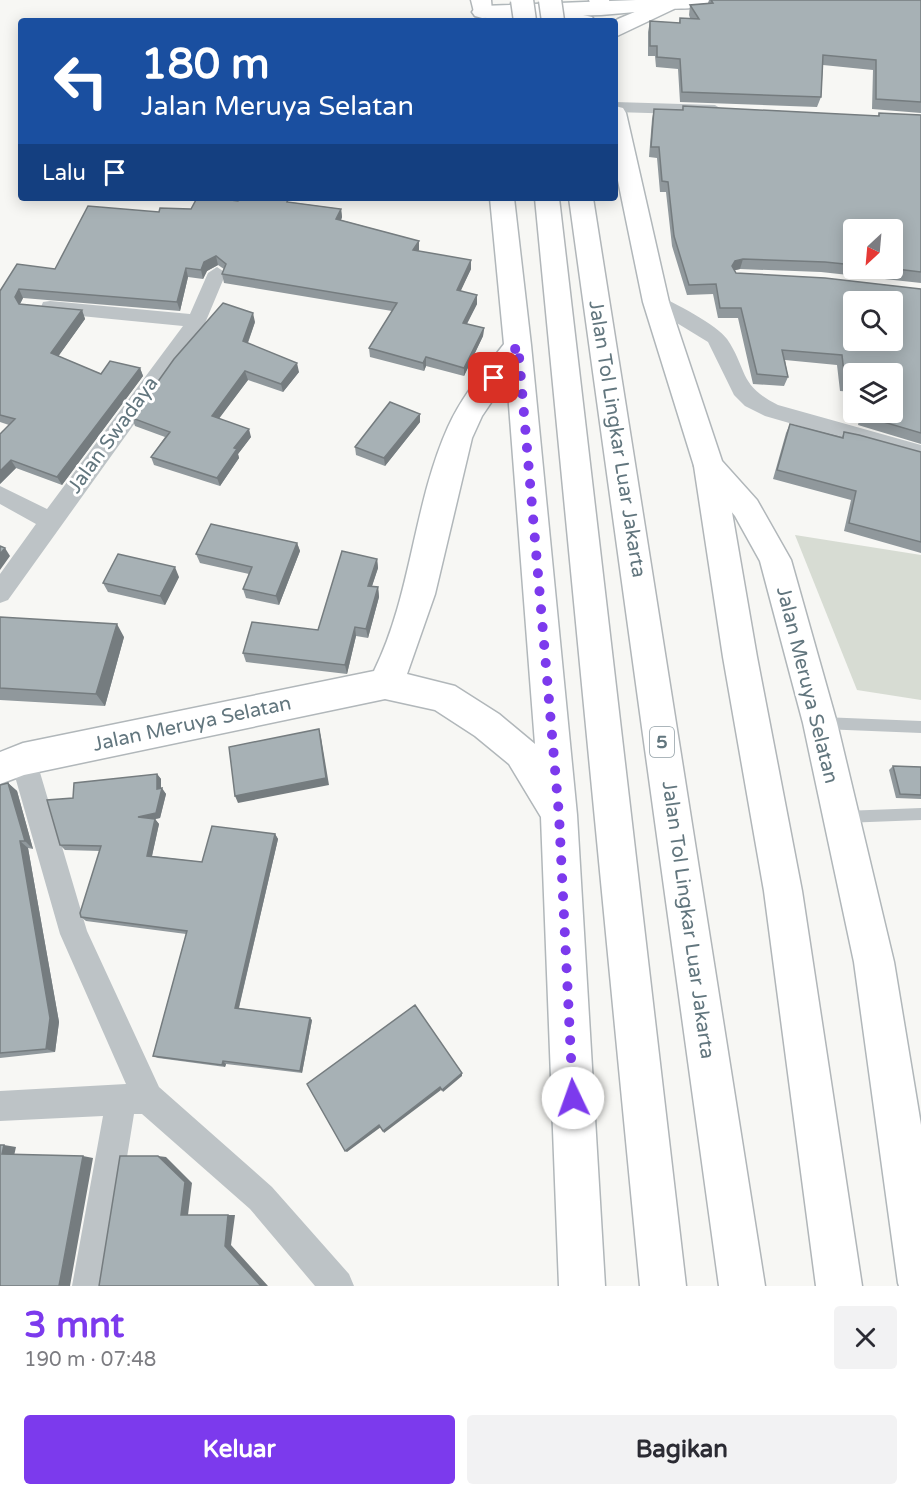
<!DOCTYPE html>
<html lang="id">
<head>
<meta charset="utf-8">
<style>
  body { margin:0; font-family:"Varela Round",sans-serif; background:#f2f2f3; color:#2b2b33; height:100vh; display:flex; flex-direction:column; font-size:22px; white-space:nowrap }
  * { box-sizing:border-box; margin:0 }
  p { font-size:20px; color:#7c7c81 }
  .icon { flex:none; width:33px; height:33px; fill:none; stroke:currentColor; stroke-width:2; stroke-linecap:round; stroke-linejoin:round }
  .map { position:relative; height:1286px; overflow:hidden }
  .panel { display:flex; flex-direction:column; background:#fff; flex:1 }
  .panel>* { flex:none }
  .guide { position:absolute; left:18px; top:18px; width:600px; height:183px; border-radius:6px; box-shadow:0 3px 15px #0003; background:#1a4fa0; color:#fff; overflow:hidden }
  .needle { width:39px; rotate:206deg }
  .buttons { position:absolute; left:843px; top:219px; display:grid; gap:12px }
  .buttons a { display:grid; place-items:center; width:60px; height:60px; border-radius:6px; background:#fff; box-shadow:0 3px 15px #0003; font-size:30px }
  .pin { position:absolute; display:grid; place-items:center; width:51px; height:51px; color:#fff; margin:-26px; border-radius:12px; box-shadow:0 3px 9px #0006 }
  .me { position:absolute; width:66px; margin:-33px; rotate:357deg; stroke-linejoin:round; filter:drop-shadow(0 0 4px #0008) }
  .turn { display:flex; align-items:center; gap:21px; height:126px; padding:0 24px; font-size:27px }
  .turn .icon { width:78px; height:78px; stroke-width:2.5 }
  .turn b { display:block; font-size:42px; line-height:51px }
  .then { display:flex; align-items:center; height:57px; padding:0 24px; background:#0003; gap:12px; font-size:22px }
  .round { display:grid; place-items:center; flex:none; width:63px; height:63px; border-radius:6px; background:#f2f2f3 }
  .headline { display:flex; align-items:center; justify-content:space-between; height:102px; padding:0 24px }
  h1 { font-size:36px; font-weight:800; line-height:45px; color:#7c3aed }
  .action { display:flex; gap:12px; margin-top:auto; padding:12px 24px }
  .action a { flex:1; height:69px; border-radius:6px; background:#7c3aed; color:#fff; font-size:24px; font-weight:800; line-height:69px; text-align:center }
  .action a+a { background:#f2f2f3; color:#2b2b33 }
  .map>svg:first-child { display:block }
  .green { fill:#d7dcd3 }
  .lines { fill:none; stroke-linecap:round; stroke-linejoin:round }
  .secondary-casing { stroke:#b0b7ba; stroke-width:3 }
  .primary-casing { stroke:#b1b7ba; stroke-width:3 }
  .highway-casing { stroke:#b1b6b9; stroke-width:3 }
  .lane { fill:#bdc3c6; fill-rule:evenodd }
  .street { fill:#bdc3c6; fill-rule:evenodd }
  .secondary { fill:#fff; fill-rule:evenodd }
  .primary { fill:#fff; fill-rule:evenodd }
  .highway { fill:#fff; fill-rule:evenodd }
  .highway-bridge-casing { stroke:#b1b6b9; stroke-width:25; stroke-linecap:butt }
  .highway-bridge { stroke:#fff; stroke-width:22 }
  .wall { fill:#90989c; fill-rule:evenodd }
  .shaded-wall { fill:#757c7f }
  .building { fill:#a7b1b5; stroke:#757c7f; stroke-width:1.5; fill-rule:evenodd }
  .route { stroke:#7c3aed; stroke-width:10; stroke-dasharray:0 18 }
  .labels { text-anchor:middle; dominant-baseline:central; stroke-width:6; stroke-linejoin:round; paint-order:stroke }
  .shield { fill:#fff; stroke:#919fa5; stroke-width:1.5 }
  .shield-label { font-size:18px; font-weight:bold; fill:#62767e }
  .street-label { font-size:20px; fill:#62767e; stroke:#fff }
</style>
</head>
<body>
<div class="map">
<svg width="921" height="1286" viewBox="0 0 921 1286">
  <rect width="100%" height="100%" fill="#f7f7f4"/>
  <!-- green -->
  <path class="green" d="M795,535L921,555V700L857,690Z"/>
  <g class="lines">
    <!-- secondary casing -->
    <g class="secondary-casing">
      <path id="secondary" d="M636,0H714L704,6L601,15L482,18L475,16L472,12L475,8L482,6Z"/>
    </g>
    <!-- primary casing -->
    <g class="primary-casing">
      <path id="primary" d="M663,0L674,1L677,5L674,9L615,37V21L618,19Z
        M526,9L565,11L592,17L595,21H483C490,10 513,10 526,9Z
        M615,106L623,108L626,113L669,302L722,461L757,500L791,560L837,723L894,962L921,1125V1286H899L898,1283L854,962L803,723L760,561L735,516L694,466L643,302L615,166Z
        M490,198H514L531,345L577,815L605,1286H559L541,817L509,764L475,736L435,710L385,699L24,775L0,784V752L23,743L374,671C412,594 413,505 448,427C462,396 484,370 504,344ZM507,379L535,744L499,714L455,686L407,674L435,594L472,438L482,416Z"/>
    </g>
    <!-- highway casing -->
    <g class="highway-casing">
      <path id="highway" d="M471,0H491L492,12L489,16H475Z
        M589,0H609L611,9L608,13H594Z
        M650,0H703L705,2C698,12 657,10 650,0Z
        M535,198H559L686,1286H640Z
        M569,198H593L765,1286H719Z
        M709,455L719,458L724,466L757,657L802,891L862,1286H816L764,891L723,657L694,466L699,458Z"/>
    </g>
    <!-- lane -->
    <path class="lane" d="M822,717L921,721V733L822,729L818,727L816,723L818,719Z
      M921,808V820L844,823L839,821L837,817L839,813L844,811Z"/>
    <!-- street -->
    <path class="street" d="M615,102L715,105L723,110L715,115L615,112Z
      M217,267L226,273L203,328L8,600L0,603V574L36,524L0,504V486L47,509L183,326L50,313L43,312L41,307L43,302L50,301L190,314L208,273Z
      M656,296C672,300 718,326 727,339C748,370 738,385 778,405L921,445V461L765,416L745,406L734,395L708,342L649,306L647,302L649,298Z
      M23,747L32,751L36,759L87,931L159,1087L272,1187L349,1274L354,1286H315L250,1209L142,1114H134L106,1286H72L103,1116L0,1121V1091L126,1084L60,934L10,759L14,751Z"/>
    <!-- secondary -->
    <use href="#secondary" class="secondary"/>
    <!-- primary -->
    <use href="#primary" class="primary"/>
    <!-- highway -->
    <use href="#highway" class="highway"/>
    <!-- highway-bridge casing -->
    <g class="highway-bridge-casing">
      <path id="highway-bridge" d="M522,0L525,21
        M550,0L553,21"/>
    </g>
    <!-- highway-bridge -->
    <use href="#highway-bridge" class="highway-bridge"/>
  </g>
  <!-- wall -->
  <path class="wall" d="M709,0H921V113L872,109L873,70L823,65L821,97L817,107L680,102L678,69L656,67L655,56H648V32L650,21L679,23L680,18H690L689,15L690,5L708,3Z
    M683,106L878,116L879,113L921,115V283L821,272L740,269L734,270L736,273L921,289V444L858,425L861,412H892V374H854V392L840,391L837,365L785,360L788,377L784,386L753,384L738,318H718L713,294L687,295L672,246L666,192H660L657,158L649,157L652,119L654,109L682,110ZM854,230L892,268H854Z
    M238,201L290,202L341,209L342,217L341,220L419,241L418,251L471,269L460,291L477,304L467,324L484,328L483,336L464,376L426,366L424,371L370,357L369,348L392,311L224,283L222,274L224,269L218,265L207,271L203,279L188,277L180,311L23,298L20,304L82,310L85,319L58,356L101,374L140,368L143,376L62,485L16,468L0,484L9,425L0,422V291L55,269L159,212L191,209Z
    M255,322L248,343L299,372L283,392L248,380L219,418L251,437L238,454L239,458L220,486L154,465L151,457L165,437L135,426L132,418Z
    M420,414V422L385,466L356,455L355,447Z
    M790,424L842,437L844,432L921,452V553L844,531L851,500L773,479L786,433Z
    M297,543L300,551L279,605L246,598L243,589L249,574L200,563L196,554Z
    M377,559L378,568L372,586L378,587L379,597L368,638L356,636L347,674L246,662L243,653L318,630Z
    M179,577L165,605L108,592L103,583Z
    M0,617L124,637L105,706L0,700Z
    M893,766L921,767V799L896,798L889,770Z
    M157,774L161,779V788L166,794L160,818L155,819L159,824L152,856L202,862L275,834L278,839L239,1008L312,1020L302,1073L226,1064L225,1067L158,1058L153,1056L186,934L86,921L81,917L100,851L65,850L60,845L73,798Z
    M8,783L17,791L33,849L28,848L59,1022L55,1052L0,1058V785Z"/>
  <!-- shaded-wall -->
  <path class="shaded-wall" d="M341,209L342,217L338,228L336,219Z
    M419,241V250L413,259V250Z
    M216,256L218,265L207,271L203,279L201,270L204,262Z
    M743,259L740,269L732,271V266L735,261Z
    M471,260V269L457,299V290Z
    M186,268L188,277L180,311L177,302Z
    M19,289L23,298L19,306L15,297Z
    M477,295V304L463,331V323Z
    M82,310L85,319L55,361L51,353Z
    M253,313L255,322L245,350L243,341Z
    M484,328L483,336L464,376V368Z
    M426,357V366L424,371L423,363Z
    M297,363L299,372L283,392L281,384Z
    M140,368L143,376L62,485L57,477Z
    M245,371L248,380L215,424L212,416Z
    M420,414V422L385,466L384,458Z
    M249,429L251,437L238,454L239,458L220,486L217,478L234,448Z
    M11,460L16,468L0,484V471Z
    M297,543L300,551L279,605L276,596Z
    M5,548L10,556L0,570V554Z
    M377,559L378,568L369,595L368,586Z
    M175,567L179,577L165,605L160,596Z
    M378,587L379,597L368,638L366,629Z
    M117,624L124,637L105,706L96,694Z
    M355,627L356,636L347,674L345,665Z
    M319,729L321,737L329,785L238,803L235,796Z
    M157,774L161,779V794L157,789Z
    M8,783L17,791L33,849L25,841Z
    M162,788L166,794L160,818L155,819L159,824L151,860L147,856L138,817Z
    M275,834L278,839L238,1011L235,1008Z
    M20,841L28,848L59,1022L55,1052L46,1049Z
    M310,1018L312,1020L302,1073L300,1071Z
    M223,1061L226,1064L225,1067L222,1065Z
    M462,1073V1076L443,1092L442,1090Z
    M440,1087L441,1090L384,1133L383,1131Z
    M379,1125L381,1127L347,1152L345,1151Z
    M4,1145L16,1147L14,1156L2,1154Z
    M83,1156L93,1158L70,1286H59Z
    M158,1156L166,1157L192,1183L188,1215H181Z
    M228,1215H235L231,1245L268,1286H261L225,1246Z"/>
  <!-- building -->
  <path class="building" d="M711,0H921V102L876,99V60L823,55L821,97L682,92L680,59L657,57V46H650V21L680,23V18L699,19L690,5L713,3Z
    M683,106L879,116V113L921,115V272L888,268H892V230H854V265L825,262L743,259L735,261L732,266L736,273L825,278L921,289V433L863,416L864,412H892V374H854V382H845L842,355L782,350L788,377L757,374L741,308H720L716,284L689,285L674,236L668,182L662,181L659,147H651L654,109L683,110ZM854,302H892V340H854Z
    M197,198H214L238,201L240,198H289L287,202L341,209L336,219L419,241L413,250L471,260L457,290L477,295L463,323L484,328L464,368L426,357L423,363L369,348L397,303L222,274L226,264L216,256L204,262L201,270L186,268L177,302L19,289L15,297L19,304L82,310L51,353L101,374L110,361L140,368L57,477L11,460L0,471V434L15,419L0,415V291L17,264L55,269L88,206L159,212L160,208L191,209Z
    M223,303L253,313L243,341L297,363L281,384L245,371L212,416L249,429L234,448L237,449L217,478L151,457L170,432L132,418L174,359Z
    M390,402L420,414L384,458L355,447Z
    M790,424L843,438L844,432L859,435L921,452V542L849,523L856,491L777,470Z
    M211,524L297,543L276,596L243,589L252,567L196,554Z
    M0,546L5,548L0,554Z
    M342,551L377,559L368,586L378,587L366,629L355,627L345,665L243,653L252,622L318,630Z
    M118,554L175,567L160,596L103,583Z
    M0,617L117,624L96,694L0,688Z
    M319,729L326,778L235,796L229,747Z
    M893,766L921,767V795L900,794Z
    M157,774V789L162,788L156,813L138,817L155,819L147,856L202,862L212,826L275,834L235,1008L310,1018L300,1071L223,1061L222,1065L153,1056L187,931L81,917L80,913L101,846L60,845L47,800L73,798L74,783Z
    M8,783L25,841H20L50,1018L46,1049L0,1053V785Z
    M415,1005L462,1073L442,1090L440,1087L383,1131L379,1125L345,1151L307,1084Z
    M0,1145H4L2,1154L83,1156L59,1286H0Z
    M120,1156H158L185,1182L181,1215H228L225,1246L261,1286H99Z"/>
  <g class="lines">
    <!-- route -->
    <path class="route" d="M494,378L518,345L559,815L573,1098"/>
  </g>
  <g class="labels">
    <!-- shield labels -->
    <rect class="shield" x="650" y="727" width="24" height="30" rx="4.5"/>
    <g class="shield-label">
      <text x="662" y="742">5</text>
    </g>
    <!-- street labels -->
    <g class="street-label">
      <text transform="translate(113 435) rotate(-54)">Jalan Swadaya</text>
      <text transform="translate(617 439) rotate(81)">Jalan Tol Lingkar Luar Jakarta</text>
      <text transform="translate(807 685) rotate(76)">Jalan Meruya Selatan</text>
      <text transform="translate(192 724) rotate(-12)">Jalan Meruya Selatan</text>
      <text transform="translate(688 920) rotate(82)">Jalan Tol Lingkar Luar Jakarta</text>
    </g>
  </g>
</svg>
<div class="buttons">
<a><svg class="needle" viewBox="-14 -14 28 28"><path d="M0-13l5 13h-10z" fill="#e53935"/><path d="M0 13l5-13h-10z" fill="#7c7c81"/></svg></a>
<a><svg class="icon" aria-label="search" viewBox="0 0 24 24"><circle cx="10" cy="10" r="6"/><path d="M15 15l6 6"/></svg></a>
<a><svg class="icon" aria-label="layers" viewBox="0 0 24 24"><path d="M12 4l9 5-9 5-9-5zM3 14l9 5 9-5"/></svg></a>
</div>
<div class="pin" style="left:494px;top:378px;background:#d93025"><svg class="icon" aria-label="arrive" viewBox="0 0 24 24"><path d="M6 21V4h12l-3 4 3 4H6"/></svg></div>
<svg class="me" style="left:573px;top:1098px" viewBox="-20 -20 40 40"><circle r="19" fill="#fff"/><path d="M0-13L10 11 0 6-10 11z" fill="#7c3aed"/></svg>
<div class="guide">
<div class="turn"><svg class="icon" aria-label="left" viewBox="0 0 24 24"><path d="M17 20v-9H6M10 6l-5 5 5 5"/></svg><div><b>180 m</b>Jalan Meruya Selatan</div></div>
<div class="then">Lalu<svg class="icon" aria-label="arrive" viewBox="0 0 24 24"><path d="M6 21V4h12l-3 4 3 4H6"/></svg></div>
</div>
</div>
<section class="panel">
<div class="headline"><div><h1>3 mnt</h1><p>190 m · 07:48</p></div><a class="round"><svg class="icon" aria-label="close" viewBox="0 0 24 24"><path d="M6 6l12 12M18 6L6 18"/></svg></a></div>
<div class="action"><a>Keluar</a><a>Bagikan</a></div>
</section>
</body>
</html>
